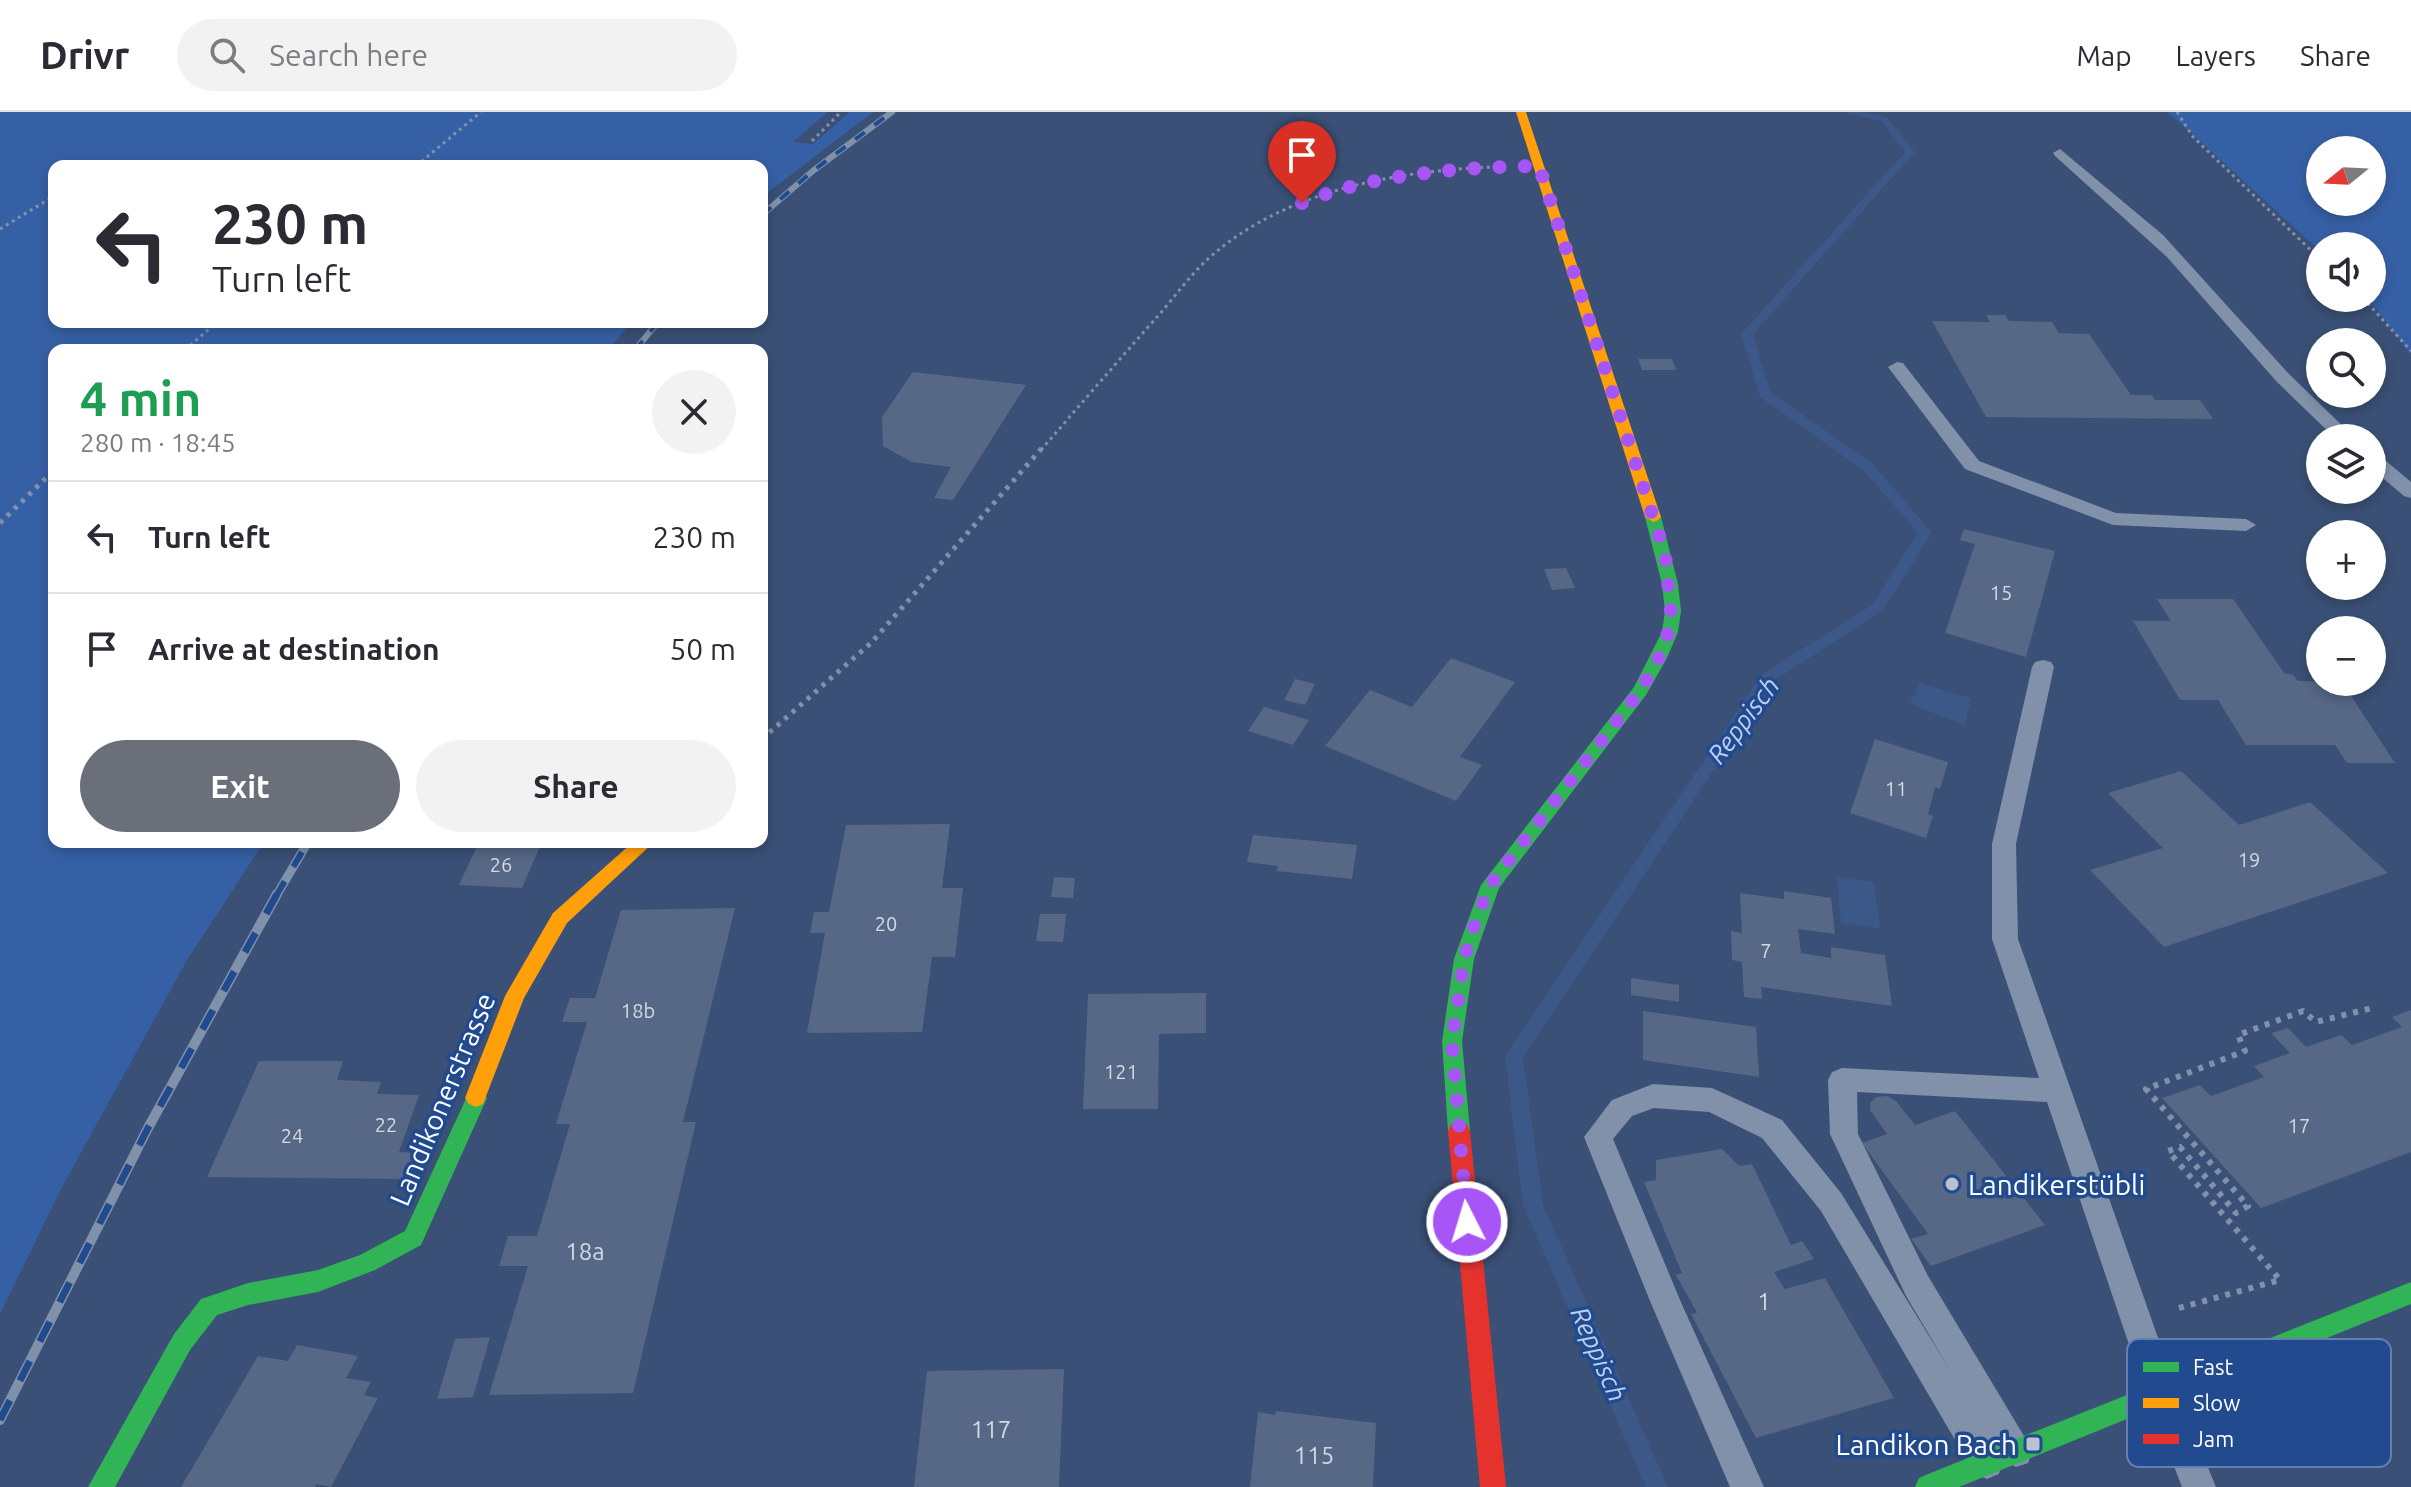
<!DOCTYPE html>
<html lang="en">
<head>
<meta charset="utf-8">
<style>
  body { margin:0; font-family:Ubuntu,sans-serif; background:#f2f2f3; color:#2b2b33; height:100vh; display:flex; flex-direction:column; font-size:30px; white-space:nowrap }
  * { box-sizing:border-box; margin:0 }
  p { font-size:26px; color:#7c7c81 }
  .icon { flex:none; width:44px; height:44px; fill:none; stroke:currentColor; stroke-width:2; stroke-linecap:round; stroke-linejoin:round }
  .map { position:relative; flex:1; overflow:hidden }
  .panel { position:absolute; left:48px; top:232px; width:720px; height:504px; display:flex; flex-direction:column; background:#fff; border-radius:16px; box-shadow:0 4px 12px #0003 }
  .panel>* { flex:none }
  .hud { position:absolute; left:48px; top:48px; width:720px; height:168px; border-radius:16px; box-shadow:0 4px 12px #0003; background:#fff; color:#2b2b33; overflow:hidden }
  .needle { width:52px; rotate:252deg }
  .tools { position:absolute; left:2306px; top:24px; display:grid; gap:16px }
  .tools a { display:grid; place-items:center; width:80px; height:80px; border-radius:50%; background:#fff; box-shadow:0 4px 12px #0003; font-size:40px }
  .pin { position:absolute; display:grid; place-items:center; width:68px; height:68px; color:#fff; margin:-82px -34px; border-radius:50% 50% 50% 0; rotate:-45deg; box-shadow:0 0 8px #0007 }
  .pin .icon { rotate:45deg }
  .me { position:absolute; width:88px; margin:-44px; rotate:355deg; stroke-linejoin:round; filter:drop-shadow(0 0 6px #0008) }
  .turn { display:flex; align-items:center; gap:28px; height:168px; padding:0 32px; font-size:36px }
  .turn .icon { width:104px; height:104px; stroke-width:2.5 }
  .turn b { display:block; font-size:56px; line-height:68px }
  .round { display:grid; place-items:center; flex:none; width:84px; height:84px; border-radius:42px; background:#f2f2f3 }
  .summary { display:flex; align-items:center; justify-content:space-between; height:136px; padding:0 32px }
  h1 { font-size:48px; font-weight:700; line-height:60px; color:#1e9e55 }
  .cta { display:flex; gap:16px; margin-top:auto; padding:16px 32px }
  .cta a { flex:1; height:92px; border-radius:48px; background:#6b6f79; color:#fff; font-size:32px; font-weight:700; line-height:92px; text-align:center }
  .cta a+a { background:#f2f2f3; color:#2b2b33 }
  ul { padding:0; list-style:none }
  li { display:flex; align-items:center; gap:24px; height:112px; padding:0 32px; border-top:2px solid #e1e1e2 }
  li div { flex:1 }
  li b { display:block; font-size:30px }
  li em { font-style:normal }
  header { display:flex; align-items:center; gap:48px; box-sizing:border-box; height:112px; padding:0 40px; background:#fff; border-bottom:2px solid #e1e1e2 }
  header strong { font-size:38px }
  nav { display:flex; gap:44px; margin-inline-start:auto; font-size:28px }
  .search { width:560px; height:72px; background:#f2f2f3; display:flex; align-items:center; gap:20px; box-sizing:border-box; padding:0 28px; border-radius:44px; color:#7c7c81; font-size:30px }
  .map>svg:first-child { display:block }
  .green { fill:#3660a5; fill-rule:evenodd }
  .water { fill:#3c5889 }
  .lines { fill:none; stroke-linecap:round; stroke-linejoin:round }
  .stream { fill:#3c5889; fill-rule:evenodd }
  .building { fill:#566886 }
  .path-far2 { stroke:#8191a9; stroke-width:3; stroke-dasharray:3 4; stroke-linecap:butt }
  .path-far1 { stroke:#8191a9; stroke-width:5; stroke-dasharray:4 6; stroke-linecap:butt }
  .path { stroke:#8191a9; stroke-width:6; stroke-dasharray:5 7; stroke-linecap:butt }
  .lane { fill:#8191a9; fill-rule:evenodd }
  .fast { fill:#30b455; fill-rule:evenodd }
  .slow { fill:#ff9f0a; fill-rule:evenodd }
  .jam { fill:#e5322d; fill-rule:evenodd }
  .rail-far2-casing { stroke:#8191a9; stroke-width:6 }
  .rail-far1-casing { stroke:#8191a9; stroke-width:9 }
  .rail-casing { stroke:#8191a9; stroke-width:10 }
  .rail-far2 { stroke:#214a8f; stroke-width:4; stroke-dasharray:12; stroke-linecap:butt }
  .rail-far1 { stroke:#214a8f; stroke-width:6; stroke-dasharray:17; stroke-linecap:butt }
  .rail { stroke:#214a8f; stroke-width:7; stroke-dasharray:22; stroke-linecap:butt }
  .route { stroke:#a855f7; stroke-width:14; stroke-dasharray:0 25.2 }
  .poi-dot { fill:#bac2cf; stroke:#214a8f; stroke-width:3 }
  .labels { text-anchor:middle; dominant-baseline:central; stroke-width:7; stroke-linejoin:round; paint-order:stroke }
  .number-label { font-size:20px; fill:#d5d9e1 }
  .near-number-label { font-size:24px; fill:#d5d9e1 }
  .water-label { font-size:26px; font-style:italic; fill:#bdd2f3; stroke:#214a8f }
  .near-street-label { font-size:28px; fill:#fff; stroke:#214a8f }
  .near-poi-label { font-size:28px; fill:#fff; stroke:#214a8f; text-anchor:start }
  .key { fill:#214a8f; stroke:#6480b1; stroke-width:2 }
  .key-label { font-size:22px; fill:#fff }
</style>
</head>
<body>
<header>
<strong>Drivr</strong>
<div class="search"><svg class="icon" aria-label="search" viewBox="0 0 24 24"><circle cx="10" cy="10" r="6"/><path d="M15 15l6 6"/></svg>Search here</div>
<nav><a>Map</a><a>Layers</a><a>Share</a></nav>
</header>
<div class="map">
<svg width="2411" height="1375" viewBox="0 0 2411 1375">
  <rect width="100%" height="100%" fill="#3a5076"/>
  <!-- green -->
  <path class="green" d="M0,0H828L793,30L813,32L850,0H873L762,85V54H54V210H632L608,238H54V730H264L187,848L61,1077L0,1202Z
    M2168,0H2411V242L2368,186H2372V134H2320V139ZM2320,38H2372V90H2320Z"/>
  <!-- water -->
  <path class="water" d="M1919,571L1971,586L1965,613L1910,592Z
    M1837,765L1874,770L1880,816L1841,811Z"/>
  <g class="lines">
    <!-- stream -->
    <path class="stream" d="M1843,0H1863L1887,5L1915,40L1753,222L1770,280L1873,352L1932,421L1882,499L1772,570L1523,945L1543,1093L1668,1375H1646L1523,1093L1505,944L1762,562L1872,493L1918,421L1863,358L1760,285L1741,222L1905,40L1881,9Z"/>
  </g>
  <!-- building -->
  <path class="building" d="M1986,203H2005L2009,209L2052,210L2059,221L2089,222L2131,283H2152L2155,288H2200L2213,307L1986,305L1932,209L1990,210Z
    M1638,247H1672L1676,258H1642Z
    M913,260L1026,273L953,388L934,386L951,355L912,350L883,334L882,305Z
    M1964,417L2055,439L2026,545L1945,521L1975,432L1960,428Z
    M1566,456L1575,476L1552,478L1544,457Z
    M2157,487H2233L2284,561L2293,563L2298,569L2342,570L2395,651H2347L2335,633H2246L2218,588H2180L2133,509H2171Z
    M1451,546L1515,570L1460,645L1482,653L1456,689L1325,634L1370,578L1412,595Z
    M1295,567L1315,572L1305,593L1284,588Z
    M1264,595L1309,608L1293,633L1248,619Z
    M1875,627L1948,650L1940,677L1935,675L1928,702L1933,704L1926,726L1850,701Z
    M2181,659L2239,713L2310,690L2388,761L2164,835L2090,758L2163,736L2108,681Z
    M950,712L942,776H963L955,845H932L922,920L807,921L825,821H810L814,800H829L846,713Z
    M1253,723L1357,733L1352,767L1277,759L1278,754L1247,750Z
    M479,730H542L522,776L459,773Z
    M1054,765L1075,766L1073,786L1051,785Z
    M1784,779L1831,786L1835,822L1798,817L1801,841L1831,846V835L1885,843L1892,894L1761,875L1762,887L1744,885L1742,850L1732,848L1731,819L1742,821L1740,781L1784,787Z
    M735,796L683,1010H696L633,1281L489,1283L528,1154H499L508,1124H537L570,1012H556L587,910H562L570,886H595L621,798Z
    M1040,802H1066L1063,830L1036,829Z
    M1631,866L1679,873V890L1631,883Z
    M1206,881V921L1159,922L1158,997H1083L1088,882Z
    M2411,898V1040L2261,1096L2162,986L2200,973L2211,984L2264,965L2254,954L2290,941L2271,921L2288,916L2306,935L2341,923L2352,933L2402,915L2392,905Z
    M1643,899L1756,915L1759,965L1643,948Z
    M259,949H343L337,968L381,970L377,982L419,983L399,1040L414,1041L404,1067L207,1065Z
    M1887,984L1896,989L1915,1013L1955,999L2045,1113L1931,1154L1911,1127L1928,1122L1862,1031L1887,1022L1870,998V991L1876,985Z
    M1722,1037L1739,1054L1752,1052L1791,1133L1802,1129L1814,1147L1774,1160L1785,1177L1825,1166L1894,1286L1756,1326L1691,1202L1697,1201L1676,1163L1682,1161L1644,1070L1656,1068V1048Z
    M490,1225L473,1285L437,1287L455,1227Z
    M297,1233L358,1244L346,1266L371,1270L364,1283L378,1286L331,1375L316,1372L315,1375H181L258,1244L288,1249Z
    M1064,1257L1059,1375H914L927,1259Z
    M1276,1299L1376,1311L1373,1375H1250L1258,1300L1275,1303Z"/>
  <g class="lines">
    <!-- path-far2 -->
    <path class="path-far2" d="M2177,0L2193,25L2320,147
      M812,29L841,0
      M416,54L481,0
      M0,117L54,84
      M2363,186L2411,239
      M185,238L217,210
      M1041,338C1079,294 1118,249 1157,205C1174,186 1190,163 1209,146C1285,78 1396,59 1494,55"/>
    <!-- path-far1 -->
    <path class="path-far1" d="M0,411L54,358
      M762,627L872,530L1042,336"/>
    <!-- path -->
    <path class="path" d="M2179,1196L2280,1168L2168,1039L2180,1035L2236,1101L2248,1094L2146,977L2245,939L2238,923L2303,899L2316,910L2372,896"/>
    <!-- lane -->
    <path class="lane" d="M2060,37L2163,123L2289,262L2355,326H2335L2277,270L2167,145L2055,44L2053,41Z
      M1897,250L1903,251L1979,349L2116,401L2246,407L2256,413L2246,419L2113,413L1965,357L1888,255Z
      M2372,341L2379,343L2411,370V386L2404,384L2372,357Z
      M2043,548L2051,550L2054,555L2016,732L2018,827L2177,1280L2216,1375H2182L2145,1280L2047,990L1857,980L1858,1022L1928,1164L2033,1339L2028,1351L2016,1355L2003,1348L1999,1362L1987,1367L1975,1362L1821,1099L1762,1026L1709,1000L1654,996L1632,1004L1613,1027L1680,1188L1764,1375H1730L1650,1189L1584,1025L1612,988L1653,972L1712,976L1782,1008L1841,1081L1950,1258L1906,1184L1830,1022L1828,968L1832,960L1842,956L2039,966L1992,827V732L2032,555L2035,550Z"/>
    <!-- fast -->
    <path class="fast" d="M1653,400L1661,405L1678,472L1681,499L1678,520L1667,546L1646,583L1499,776L1474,847L1462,929L1470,1019L1467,1026L1459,1028L1451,1026L1448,1019L1442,929L1454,847L1481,773L1634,575L1662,520L1665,499L1662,472L1645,405Z
      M476,977L483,980L487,986L421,1133L375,1158L318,1180L248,1193L217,1203L190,1238L115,1375H88L174,1222L201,1187L248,1171L318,1158L360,1143L405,1119L469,980Z
      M2411,1170V1192L1959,1375H1915L1919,1366L1928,1362Z"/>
    <!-- slow -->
    <path class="slow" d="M1516,0H1526L1661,405L1658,408L1653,410L1645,405Z
      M633,730H654L567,811L524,886L483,992L476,995L469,992L465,986L505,884L553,801Z"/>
    <!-- jam -->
    <path class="jam" d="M1459,1010L1467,1012L1470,1019L1506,1375H1480L1448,1019L1451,1012Z"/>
    <!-- rail-far2 casing -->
    <g class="rail-far2-casing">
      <path id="rail-far2" d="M762,103L814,58L892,0
        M635,238L658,210"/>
    </g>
    <!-- rail-far1 casing -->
    <g class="rail-far1-casing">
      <path id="rail-far1" d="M276,784L308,730"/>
    </g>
    <!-- rail casing -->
    <g class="rail-casing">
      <path id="rail" d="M0,1308L148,1016L277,782"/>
    </g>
    <!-- rail-far2 -->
    <use href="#rail-far2" class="rail-far2"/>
    <!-- rail-far1 -->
    <use href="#rail-far1" class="rail-far1"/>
    <!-- rail -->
    <use href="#rail" class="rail"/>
  </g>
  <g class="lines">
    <!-- route -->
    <path class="route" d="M1302,91C1369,62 1466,55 1539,54L1665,442L1672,510L1658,548L1640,579L1490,773L1476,808L1464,847L1452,929L1467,1110"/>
  </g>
  <!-- markers -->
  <g class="poi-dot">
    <circle cx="1952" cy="1072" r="8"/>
    <rect x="2025" y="1324" width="16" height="16" rx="4"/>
  </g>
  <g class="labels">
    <!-- number labels -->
    <g class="number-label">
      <text x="2001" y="480">15</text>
      <text x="1896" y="676">11</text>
      <text x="2249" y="747">19</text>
      <text x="501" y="752">26</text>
      <text x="886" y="811">20</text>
      <text x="1766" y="838">7</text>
      <text x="638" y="898">18b</text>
      <text x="1121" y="959">121</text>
      <text x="386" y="1012">22</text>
      <text x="2299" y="1013">17</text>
      <text x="292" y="1023">24</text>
    </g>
    <!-- near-number labels -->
    <g class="near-number-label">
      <text x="585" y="1139">18a</text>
      <text x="1764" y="1189">1</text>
      <text x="991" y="1317">117</text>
      <text x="1314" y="1343">115</text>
    </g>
    <!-- water labels -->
    <g class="water-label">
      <text transform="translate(1743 608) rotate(-53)">Reppisch</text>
      <text transform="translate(1599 1242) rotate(66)">Reppisch</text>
    </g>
    <!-- near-street labels -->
    <g class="near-street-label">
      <text transform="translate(442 987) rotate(-67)">Landikonerstrasse</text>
    </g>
    <!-- near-poi labels -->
    <g class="near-poi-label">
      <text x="1968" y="1072">Landikerstübli</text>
      <text x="2017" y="1332" text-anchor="end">Landikon Bach</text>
    </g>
  </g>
  <!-- legend -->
  <rect x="2127" y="1227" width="264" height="128" rx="12" class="key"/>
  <rect x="2143" y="1250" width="36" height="10" fill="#30b455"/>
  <rect x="2143" y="1286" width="36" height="10" fill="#ff9f0a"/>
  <rect x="2143" y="1322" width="36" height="10" fill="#e5322d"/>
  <g class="key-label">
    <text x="2193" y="1263">Fast</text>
    <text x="2193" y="1299">Slow</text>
    <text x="2193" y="1335">Jam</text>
  </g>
</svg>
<div class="tools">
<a><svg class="needle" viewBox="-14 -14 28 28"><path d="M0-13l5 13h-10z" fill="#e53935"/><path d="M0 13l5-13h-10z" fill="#7c7c81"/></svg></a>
<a><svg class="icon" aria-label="sound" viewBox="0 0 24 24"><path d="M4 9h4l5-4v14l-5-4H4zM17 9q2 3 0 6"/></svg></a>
<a><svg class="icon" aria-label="search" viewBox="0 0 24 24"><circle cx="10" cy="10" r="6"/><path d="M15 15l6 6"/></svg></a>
<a><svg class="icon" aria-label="layers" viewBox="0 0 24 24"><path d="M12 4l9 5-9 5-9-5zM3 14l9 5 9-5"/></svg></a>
<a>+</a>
<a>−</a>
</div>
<div class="pin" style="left:1302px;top:91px;background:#d93025"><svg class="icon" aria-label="arrive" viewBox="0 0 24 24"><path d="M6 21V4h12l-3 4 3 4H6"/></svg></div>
<svg class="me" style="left:1467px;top:1110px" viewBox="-20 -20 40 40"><circle r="17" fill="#a855f7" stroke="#fff" stroke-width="3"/><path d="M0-11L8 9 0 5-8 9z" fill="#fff"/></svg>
<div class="hud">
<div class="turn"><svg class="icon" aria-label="left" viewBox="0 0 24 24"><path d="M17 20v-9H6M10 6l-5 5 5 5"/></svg><div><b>230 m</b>Turn left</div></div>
</div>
<section class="panel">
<div class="summary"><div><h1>4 min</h1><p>280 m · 18:45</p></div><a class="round"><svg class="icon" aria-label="close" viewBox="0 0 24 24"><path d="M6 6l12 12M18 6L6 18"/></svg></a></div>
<ul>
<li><svg class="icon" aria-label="left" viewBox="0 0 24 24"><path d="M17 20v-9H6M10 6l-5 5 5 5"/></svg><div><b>Turn left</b></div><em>230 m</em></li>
<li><svg class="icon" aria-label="arrive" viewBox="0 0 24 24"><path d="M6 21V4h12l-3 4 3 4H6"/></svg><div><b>Arrive at destination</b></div><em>50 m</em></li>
</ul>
<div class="cta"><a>Exit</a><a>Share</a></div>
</section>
</div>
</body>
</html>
